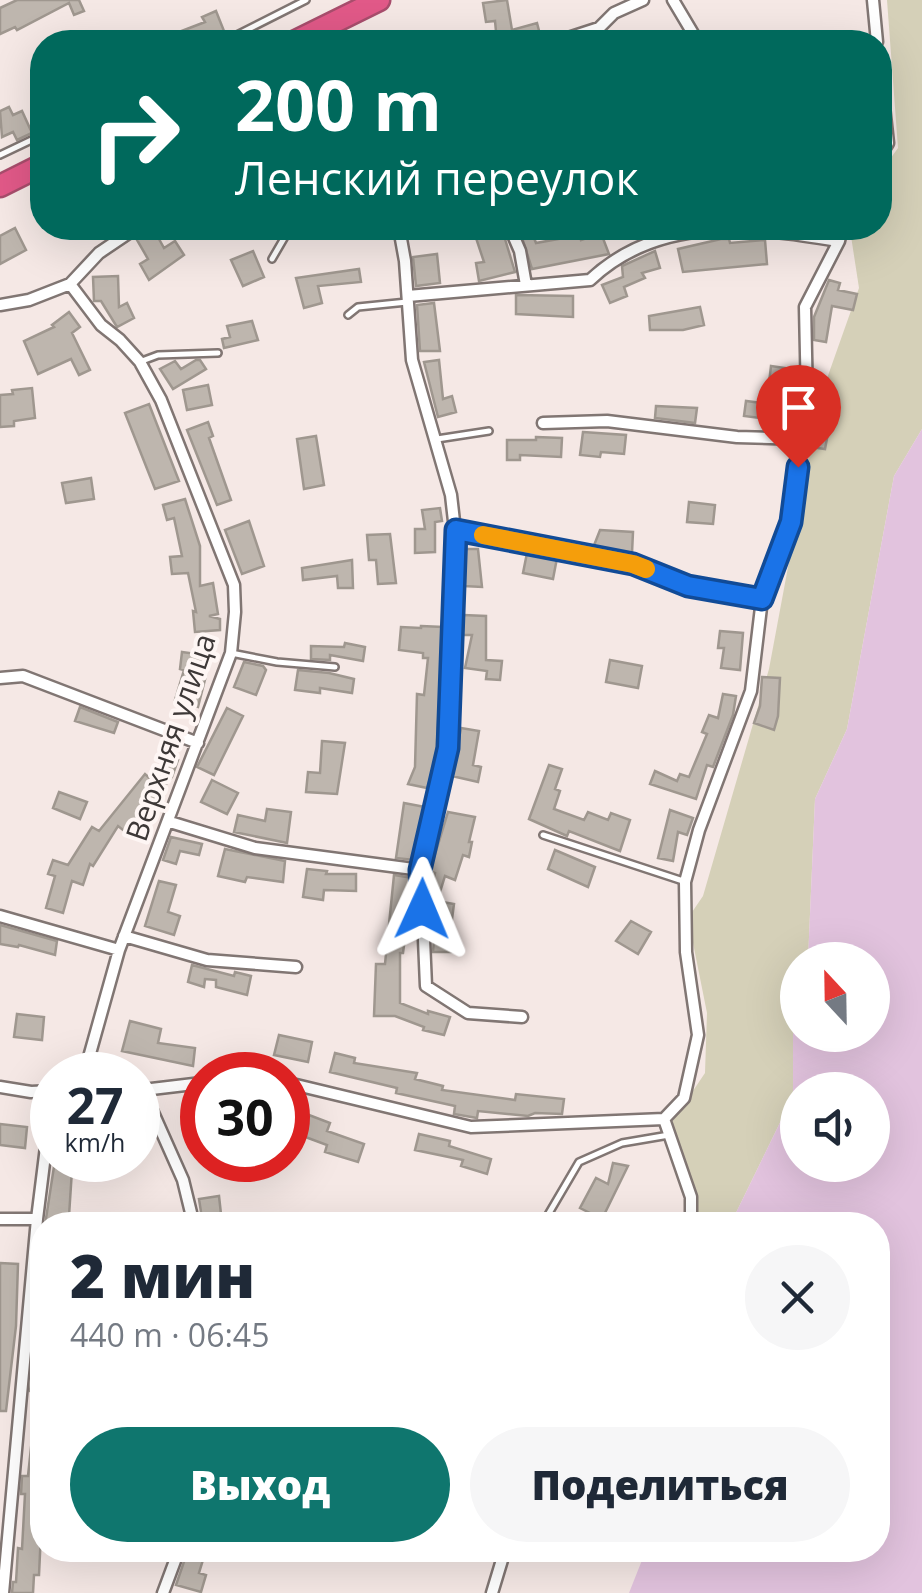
<!DOCTYPE html>
<html lang="ru">
<head>
<meta charset="utf-8">
<style>
  body { margin:0; font-family:"Open Sans",sans-serif; background:#f6f6f7; color:#1f2937; height:100vh; display:flex; flex-direction:column; font-size:38px; white-space:nowrap }
  * { box-sizing:border-box; margin:0 }
  p { font-size:32px; color:#747a83 }
  .icon { flex:none; width:55px; height:55px; fill:none; stroke:currentColor; stroke-width:2; stroke-linecap:round; stroke-linejoin:round }
  .map { position:relative; flex:1; overflow:hidden }
  .side { position:absolute; left:30px; top:1212px; width:860px; height:350px; display:flex; flex-direction:column; background:#fff; border-radius:40px; box-shadow:0 10px 40px #0002 }
  .side>* { flex:none }
  .banner { position:absolute; left:30px; top:30px; width:862px; height:210px; border-radius:40px; box-shadow:0 10px 40px #0002; background:#00695c; color:#fff; overflow:hidden }
  .needle { width:65px; rotate:338deg }
  .fabs { position:absolute; left:780px; top:942px; display:grid; gap:20px }
  .fabs a { display:grid; place-items:center; width:110px; height:110px; border-radius:50%; background:#fff; box-shadow:0 10px 40px #0002; font-size:50px }
  .speed { position:absolute; left:30px; top:1052px; display:flex; gap:20px; font-size:50px; font-weight:700; text-align:center }
  .speed>* { display:grid; place-content:center; width:130px; height:130px; border-radius:50%; background:#fff; box-shadow:0 10px 40px #0002; line-height:1 }
  .speed small { font-size:25px; font-weight:400 }
  .speed .limit { border:15px solid #d22; background:#fff; color:#111 }
  .pin { position:absolute; display:grid; place-items:center; width:85px; height:85px; color:#fff; margin:-102px -42px; border-radius:50% 50% 50% 0; rotate:-45deg; box-shadow:0 0 10px #0007 }
  .pin .icon { rotate:45deg }
  .me { position:absolute; width:110px; margin:-55px; rotate:1deg; stroke-linejoin:round; filter:drop-shadow(0 0 8px #0008) }
  .turn { display:flex; align-items:center; gap:35px; height:210px; padding:0 40px; font-size:45px }
  .turn .icon { width:130px; height:130px; stroke-width:2.5 }
  .turn b { display:block; font-size:70px; line-height:85px }
  .round { display:grid; place-items:center; flex:none; width:105px; height:105px; border-radius:52px; background:#f6f6f7 }
  .head { display:flex; align-items:center; justify-content:space-between; height:170px; padding:0 40px }
  h1 { font-size:60px; font-weight:800; line-height:75px }
  .action { display:flex; gap:20px; margin-top:auto; padding:20px 40px }
  .action a { flex:1; height:115px; border-radius:60px; background:#0f766e; color:#fff; font-size:40px; font-weight:800; line-height:115px; text-align:center }
  .action a+a { background:#f6f6f7; color:#1f2937 }
  .map>svg:first-child { display:block }
  .green { fill:#d5d0b8 }
  .water { fill:#e2c3de; fill-rule:evenodd }
  .building { fill:#beb6ae; stroke:#9f978f; stroke-width:2.5 }
  .lines { fill:none; stroke-linecap:round; stroke-linejoin:round }
  .lane-casing { stroke:#817673; stroke-width:10 }
  .street-casing { stroke:#817673; stroke-width:15 }
  .highway-casing { stroke:#a84d6c; stroke-width:25 }
  .lane { stroke:#fff; stroke-width:5 }
  .street { stroke:#fff; stroke-width:10 }
  .highway { stroke:#e15988; stroke-width:20 }
  .route-casing { stroke:#114b97; stroke-width:25 }
  .route { stroke:#1a73e8; stroke-width:18 }
  .slow { stroke:#f59e0b; stroke-width:18 }
  .labels { text-anchor:middle; dominant-baseline:central; stroke-width:8; stroke-linejoin:round; paint-order:stroke }
  .street-label { font-size:30px; fill:#3d3837; stroke:#fef6f4 }
</style>
</head>
<body>
<div class="map">
<svg width="922" height="1593" viewBox="0 0 922 1593">
  <rect width="100%" height="100%" fill="#f5e8e5"/>
  <!-- green -->
  <path class="green" d="M887,0H922V429L894,476L847,729L815,799L808,960H798L793,1096L730,1225H702L670,1125L705,1073L707,1013L688,918L703,896L769,669L819,401L859,288L851,236L854,228H880V173L898,148Z"/>
  <!-- water -->
  <path class="water" d="M922,429V1593H629L646,1550H878V1225H730L793,1096V1034L797,1021L798,1035H872V960H808L815,799L847,729L894,476ZM798,1090H872V1165H798Z"/>
  <!-- building -->
  <path class="building" d="M17,0H79L84,11L74,15L69,3L17,30L15,27L0,34V8Z
    M507,0L512,30L537,23L542,42H497L495,21L486,22L483,3Z
    M216,11L224,31L198,42H153L205,22L202,17Z
    M9,107L13,115L22,111L32,133L17,140L13,132L2,137L0,111Z
    M15,228L26,250L0,264V236Z
    M490,228L492,232L502,229L515,272L479,281L476,263L484,262L474,232Z
    M519,228H530L536,243L580,235L581,240L601,233L609,254L532,269Z
    M154,230L164,248L175,241L184,255L149,280L140,264L148,259L137,240Z
    M721,239H729L730,243L765,240L767,264L683,272L678,249Z
    M253,251L264,277L243,286L231,260Z
    M655,251L660,268L642,273L645,278L624,287L627,296L610,303L602,285L623,277L622,266Z
    M437,254L440,283L416,286L413,257Z
    M359,269L361,282L318,286L322,303L304,308L296,278Z
    M118,276L119,307L127,303L134,318L117,327L101,301H94L93,277Z
    M829,280L840,283L838,290L857,294L853,310L832,306L826,342L814,340V317Z
    M516,295L573,296V317L516,314Z
    M434,303L440,351H420L417,305Z
    M700,307L704,325L683,330H650L649,316Z
    M69,312L80,327L72,333L90,370L79,375L71,359L38,374L24,341L54,327L52,325Z
    M252,321L258,340L224,348L222,339L230,337L227,326Z
    M196,360H200L206,369L173,389L160,369L175,361L181,369Z
    M439,360L443,399L452,396L456,412L438,417L424,362Z
    M771,366L792,369L783,427L768,425L769,419L744,416L746,401L771,404L774,384L769,383Z
    M208,385L212,405L187,410L183,390Z
    M32,388L35,418L14,421V426L0,427V395L13,394L12,390Z
    M149,404L179,481L155,489L125,413Z
    M656,406L697,408L695,423L655,418Z
    M814,413L831,417L825,449L810,447Z
    M208,422L213,436L209,438L231,500L217,505L187,430Z
    M583,432L626,435L624,454L601,452L600,457L580,455Z
    M316,436L324,485L304,489L297,439Z
    M536,437L562,438L561,457L520,455V460H507V440H536Z
    M91,478L94,499L66,503L62,483Z
    M185,499L200,546V586L213,583L218,614L209,616L220,619V630L195,632L193,611L196,612L188,573L172,574L170,557L182,556L174,518L167,520L163,505Z
    M689,502L715,505L713,524L687,522Z
    M440,508L442,521L435,522V552L415,553V529H425L422,510Z
    M249,521L264,566L242,574L225,530Z
    M600,530L633,532L632,553L593,548Z
    M390,534L396,583L378,584L376,560H369L367,535Z
    M465,549H478L482,587L464,586Z
    M527,553L557,558L553,579L523,573Z
    M352,560L353,588H338L337,576L303,580L302,568Z
    M463,615L486,616V660L502,661L500,680L486,679L487,671L465,668L472,635H462Z
    M421,626L443,627L436,761L427,788L408,784L415,767L417,694L424,695L428,658H423V653L399,650L401,627L421,628Z
    M720,631L743,633L740,670L721,668L724,648H718Z
    M345,643L365,647L363,661L330,655V660L311,659V646L344,647Z
    M182,652L211,656L198,707L175,700L184,670L180,669Z
    M610,660L642,666L638,688L606,682Z
    M244,662L263,666L266,670L256,695L234,687Z
    M298,670L329,673L354,679L352,693L320,688V693L295,690Z
    M762,677L780,678L778,716L774,730L754,723L760,706Z
    M723,694L736,696L733,715L713,767L707,765L696,799L650,784L655,771L677,781L680,774L689,777L707,734L702,732L709,715L718,718Z
    M80,707L118,722L114,733L75,721Z
    M227,708L243,716L214,775L197,767Z
    M461,728L479,731L473,765L481,767L478,782L452,776Z
    M322,741L345,743L337,794L306,792L308,772L320,773Z
    M164,755L178,760L172,777L127,833L118,826L93,866L90,864L83,885L72,881L63,913L46,908L55,876L48,874L53,860L68,865L92,827L99,831L145,774L154,782Z
    M549,765L562,769L555,789L560,791L554,809L584,820L588,812L608,820L611,813L630,820L620,851L569,831L567,836L529,819Z
    M212,780L238,793L227,814L201,802Z
    M59,792L87,802L80,819L53,808Z
    M404,803L425,807L414,860L396,858Z
    M267,809L291,812L287,843L234,832L238,815L265,821Z
    M670,810L693,818L687,835L678,832L673,861L658,858Z
    M448,812L475,817L469,842H472L469,857L463,855L455,880L445,876L440,892L431,890L435,873L430,871Z
    M171,837L202,844L199,855L180,851L176,864L163,860Z
    M225,849L285,861L283,882L247,877L245,882L218,876Z
    M555,850L595,867L588,887L548,869Z
    M307,869L327,871L326,874H356V891L324,890L323,900L303,897Z
    M394,875L413,878L403,953H400V1003L428,1014V1011L450,1017L444,1035L423,1030L424,1027L395,1016H374L376,964H385Z
    M159,881L176,885L168,912L180,916L174,935L145,926Z
    M437,901L454,904L450,934H455V952H433Z
    M631,921L651,932L638,954L616,941Z
    M0,925L57,941L55,955L19,945L18,947L0,944Z
    M192,965L234,976L235,972L251,976L247,995L216,987V980L205,979L204,987L188,982Z
    M17,1014L44,1017L42,1040L14,1037Z
    M130,1021L161,1029L158,1043L195,1048L193,1066L122,1051Z
    M279,1035L312,1042L308,1062L274,1055Z
    M335,1053L355,1058L354,1063L417,1073L415,1079L443,1086L442,1090L515,1100L516,1094L564,1099L562,1114L535,1113L528,1116L478,1111L477,1118L454,1114L455,1106L396,1093L397,1088L330,1072Z
    M288,1107L330,1123L327,1131L364,1144L358,1162L325,1152L327,1145L300,1135L303,1128L288,1123Z
    M0,1124L27,1127L25,1148L0,1145Z
    M419,1134L450,1141L449,1146L491,1159L487,1174L461,1166L463,1160L415,1150Z
    M55,1160H82V1171L72,1170L69,1216L91,1217V1225H45Z
    M613,1163L628,1166L602,1219L580,1208L596,1178L608,1184Z
    M219,1196L222,1223L203,1225L199,1199Z
    M0,1263L18,1264L16,1326L6,1411H0Z
    M33,1367L42,1368V1466L37,1511H42L39,1575H34L33,1593H12L13,1582H16L18,1548L22,1549L25,1494H21L22,1476H28L33,1429L35,1392L30,1391Z
    M188,1550H206L199,1573L206,1575L201,1592L176,1585Z"/>
  <g class="lines">
    <!-- lane casing -->
    <g class="lane-casing">
      <path id="lane" d="M223,42L306,0
        M0,155L42,135
        M272,259L290,228
        M348,315L358,307L407,302
        M142,361L158,355L218,353
        M437,439L489,431
        M231,653L277,662L335,667
        M543,835L683,881
        M542,1225L579,1162L622,1143L669,1135"/>
    </g>
    <!-- street casing -->
    <g class="street-casing">
      <path id="street" d="M673,0L698,42
        M873,0L877,42
        M331,24L340,42
        M556,42L599,28L614,13L643,0
        M880,69L888,143L880,156
        M399,228L405,261L412,360L451,495L455,530L448,748L421,870L426,986L468,1013L522,1017
        M510,228L520,251L526,285
        M70,284L99,253L136,228
        M408,296L590,280C660,214 753,227 839,241
        M0,305L29,300L70,284L101,325L120,340L140,362L161,400L234,585L235,612L231,653L119,950L84,1075
        M543,423L607,421L737,437L801,439
        M455,530L633,564L688,586L762,599
        M0,678L23,676L198,743
        M170,822L255,848L421,870
        M0,916L119,950
        M124,936L207,960L296,967
        M108,1075H115
        M288,1083L471,1127L664,1119
        M0,1087L31,1092L52,1091
        M138,1087L143,1090L202,1083
        M143,1090L183,1180L194,1225
        M664,1119L684,1098L698,1035L686,952L685,882L699,830L751,691L762,599L791,522L807,400L805,307L839,241L842,228
        M664,1119L691,1197V1225
        M0,1219H37
        M3,1593L37,1219L52,1099
        M163,1593L179,1550
        M492,1593L505,1550"/>
    </g>
    <!-- highway casing -->
    <g class="highway-casing">
      <path id="highway" d="M294,42L379,0
        M0,186L42,165"/>
    </g>
    <!-- lane -->
    <use href="#lane" class="lane"/>
    <!-- street -->
    <use href="#street" class="street"/>
    <!-- highway -->
    <use href="#highway" class="highway"/>
  </g>
  <g class="lines">
    <!-- route casing -->
    <g class="route-casing">
      <path id="route" d="M422,909L420,870L448,748L456,530L633,564L688,586L762,599L791,522L798,467"/>
    </g>
    <!-- route -->
    <use href="#route" class="route"/>
    <!-- slow -->
    <path class="slow" d="M483,535L633,564L646,569"/>
  </g>
  <g class="labels">
    <!-- street labels -->
    <g class="street-label">
      <text transform="translate(170 737) rotate(-71)">Верхняя улица</text>
    </g>
  </g>
</svg>
<div class="fabs">
<a><svg class="needle" viewBox="-14 -14 28 28"><path d="M0-13l5 13h-10z" fill="#e53935"/><path d="M0 13l5-13h-10z" fill="#747a83"/></svg></a>
<a><svg class="icon" aria-label="sound" viewBox="0 0 24 24"><path d="M4 9h4l5-4v14l-5-4H4zM17 9q2 3 0 6"/></svg></a>
</div>
<div class="speed"><div>27<small>km/h</small></div><div class="limit">30</div></div>
<div class="pin" style="left:798px;top:467px;background:#d93025"><svg class="icon" aria-label="arrive" viewBox="0 0 24 24"><path d="M6 21V4h12l-3 4 3 4H6"/></svg></div>
<svg class="me" style="left:422px;top:909px" viewBox="-20 -20 40 40"><path d="M0-17L14 15 0 8-14 15z" fill="#1a73e8" stroke="#fff" stroke-width="4"/></svg>
<div class="banner">
<div class="turn"><svg class="icon" aria-label="right" viewBox="0 0 24 24"><path d="M7 20v-9h11M14 6l5 5-5 5"/></svg><div><b>200 m</b>Ленский переулок</div></div>
</div>
<section class="side">
<div class="head"><div><h1>2 мин</h1><p>440 m · 06:45</p></div><a class="round"><svg class="icon" aria-label="close" viewBox="0 0 24 24"><path d="M6 6l12 12M18 6L6 18"/></svg></a></div>
<div class="action"><a>Выход</a><a>Поделиться</a></div>
</section>
</div>
</body>
</html>
